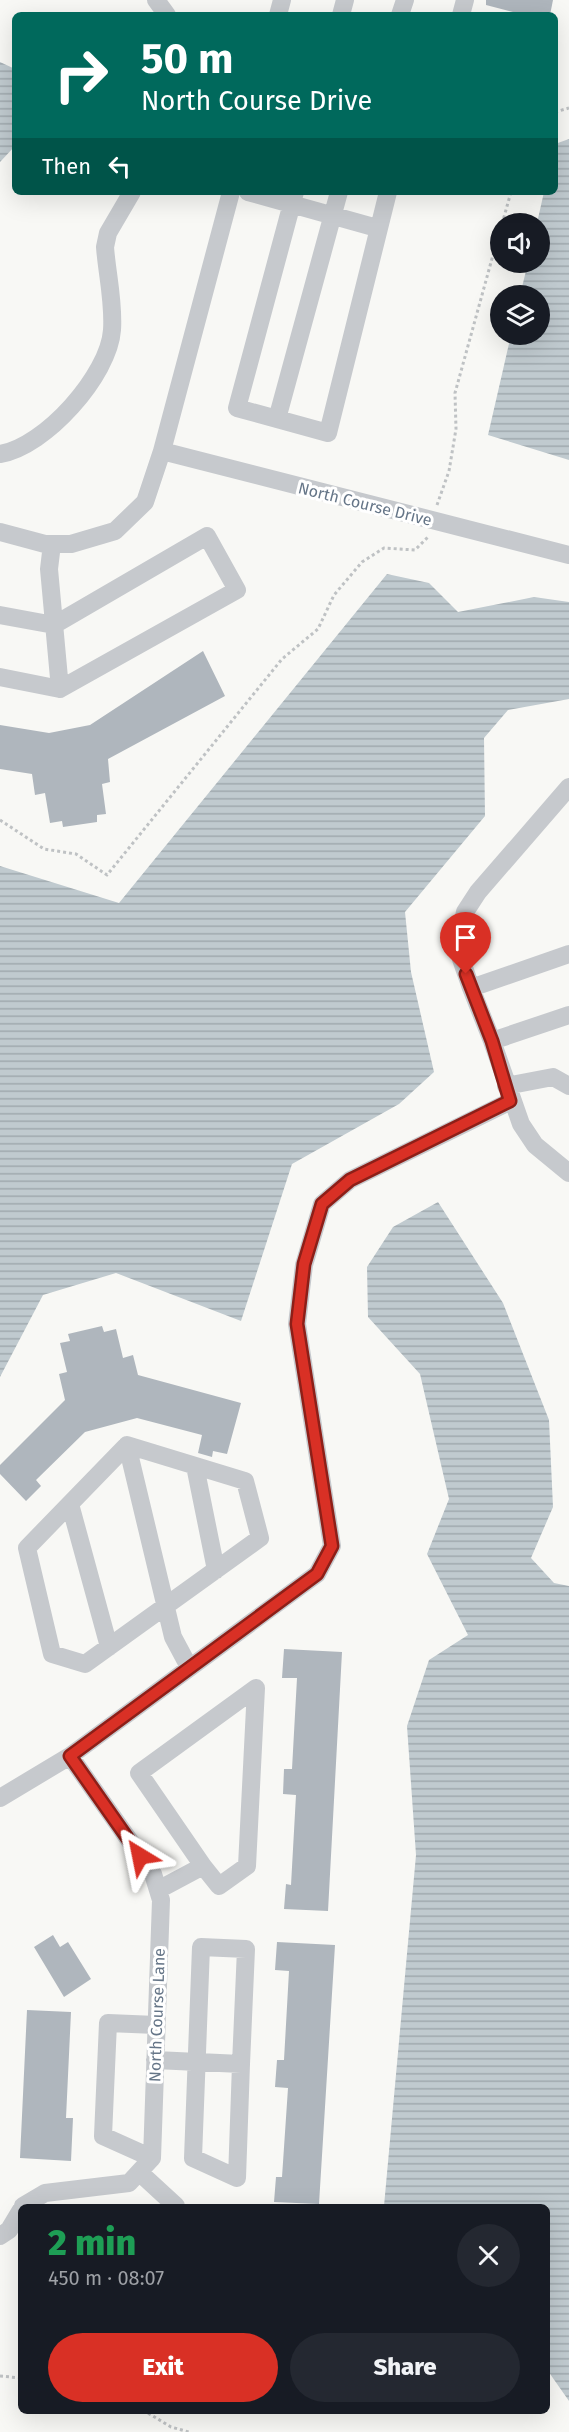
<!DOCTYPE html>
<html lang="en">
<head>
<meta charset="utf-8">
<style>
  body { margin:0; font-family:"Fira Sans",sans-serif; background:#242831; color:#f1f3f6; height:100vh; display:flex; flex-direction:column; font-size:22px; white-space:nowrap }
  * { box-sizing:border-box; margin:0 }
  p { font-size:20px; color:#9ea1a6 }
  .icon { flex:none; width:33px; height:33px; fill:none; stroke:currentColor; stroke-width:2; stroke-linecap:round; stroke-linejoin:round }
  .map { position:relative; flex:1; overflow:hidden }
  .panel { position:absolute; left:18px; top:2204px; width:532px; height:210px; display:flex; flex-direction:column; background:#171b24; border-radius:9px; box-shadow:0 6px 24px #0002 }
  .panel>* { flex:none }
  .guide { position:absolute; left:12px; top:12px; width:546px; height:183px; border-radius:9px; box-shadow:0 6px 24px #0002; background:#00695c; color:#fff; overflow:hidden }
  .fabs { position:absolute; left:490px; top:213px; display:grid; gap:12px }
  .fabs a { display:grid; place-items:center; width:60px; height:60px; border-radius:50%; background:#171b24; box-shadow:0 6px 24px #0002; font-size:30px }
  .pin { position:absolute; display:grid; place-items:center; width:51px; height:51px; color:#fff; margin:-62px -26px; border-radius:50% 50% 50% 0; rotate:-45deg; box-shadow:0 0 6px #0007 }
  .pin .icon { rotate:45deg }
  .me { position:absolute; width:66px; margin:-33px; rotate:325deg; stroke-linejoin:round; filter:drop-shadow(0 0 4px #0008) }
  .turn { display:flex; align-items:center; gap:21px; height:126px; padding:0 30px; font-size:27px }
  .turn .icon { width:78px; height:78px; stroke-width:2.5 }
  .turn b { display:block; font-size:42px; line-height:51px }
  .then { display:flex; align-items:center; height:57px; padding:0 30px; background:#0003; gap:12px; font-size:22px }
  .round { display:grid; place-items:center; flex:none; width:63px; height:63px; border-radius:32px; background:#242831 }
  .headline { display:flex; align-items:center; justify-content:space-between; height:102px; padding:0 30px }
  h1 { font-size:36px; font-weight:800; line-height:45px; color:#1e9e55 }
  .cta { display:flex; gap:12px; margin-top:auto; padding:12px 30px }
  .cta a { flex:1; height:69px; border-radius:36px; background:#d93025; color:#fff; font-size:24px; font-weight:800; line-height:69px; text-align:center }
  .cta a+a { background:#242831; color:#f1f3f6 }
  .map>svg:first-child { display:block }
  .water { fill:url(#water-rules) }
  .building { fill:#afb6bd }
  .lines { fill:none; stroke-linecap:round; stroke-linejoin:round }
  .path { stroke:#bfc2c4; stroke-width:3; stroke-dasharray:3 3; stroke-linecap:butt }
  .minor { stroke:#c6c9cd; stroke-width:18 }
  .route-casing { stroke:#8d1f18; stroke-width:15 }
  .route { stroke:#d93025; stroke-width:10 }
  .labels { text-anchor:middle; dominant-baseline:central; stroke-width:6; stroke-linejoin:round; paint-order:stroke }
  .street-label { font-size:16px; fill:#667688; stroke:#fff }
</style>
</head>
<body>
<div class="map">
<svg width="569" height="2432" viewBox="0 0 569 2432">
  <defs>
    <pattern id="water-rules" width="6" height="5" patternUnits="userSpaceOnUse" patternTransform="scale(1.5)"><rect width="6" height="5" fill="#c0cacf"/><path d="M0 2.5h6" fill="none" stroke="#a0a9ae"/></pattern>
  </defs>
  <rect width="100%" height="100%" fill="#f8f8f5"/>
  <!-- water -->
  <path class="water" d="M0,62L15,69V146L0,162Z
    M569,139V460L488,435L511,335L540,334V296L520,295L528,263L540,262V224L537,223L544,192H555V144Z
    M387,574L429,583L458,612L534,597L569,602V699L508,710L484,738L485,816L405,912L411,972L434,1072L399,1104L292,1164L241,1321L116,1273L43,1295L0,1377V866L119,903Z
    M438,1202L503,1303L549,1420L553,1507L531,1558L554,1583L569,1586V2401L548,2371V2206H384L416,1855L407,1726L429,1660L468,1635L427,1554L449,1499L420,1374L368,1317L367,1267L393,1227Z"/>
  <!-- building -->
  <path class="building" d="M486,0H553L550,15H525L486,5Z
    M203,651L225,696L108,759L110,782L102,784L106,814L97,815V822L63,827L62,821L50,823L45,793L35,795L32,774L0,769V725L49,733L90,725Z
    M102,1326L104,1332L116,1329L123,1358L133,1355L138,1375L241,1403L227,1454L213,1451L212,1457L198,1453L202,1435L137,1418L85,1432L36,1480L41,1486L26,1501L0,1474V1465L65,1400L59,1374L67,1372L60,1343L70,1341L68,1334Z
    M284,1649L342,1652L328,1911L284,1909L286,1884L291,1885L296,1795L283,1794L284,1769H292L297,1678H282Z
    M53,1935L60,1947L68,1942L91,1979L64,1997L34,1947Z
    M277,1942L335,1945L319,2204L274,2202L276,2177H282L288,2088L275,2087L277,2060H284L289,1971L275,1970Z
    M27,2010L71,2012L66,2118H73L71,2161L20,2158Z"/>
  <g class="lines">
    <!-- path -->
    <path class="path" d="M555,112L569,108
      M502,224L511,192
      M437,505L449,471L456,429L455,393L501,226
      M0,820L44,849L76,854L107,875L282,659L318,629L334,595L362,562L384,548L415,550L428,537
      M0,2376L21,2378
      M143,2410L171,2427L189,2432"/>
    <!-- minor -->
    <path class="minor" d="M156,0L167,15
      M278,15L282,0
      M341,15L345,0
      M400,15L405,0
      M461,15L465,0
      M248,192L377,228
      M295,192L237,408L328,433L388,192
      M277,419L339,192
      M162,451L231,192
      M0,454C45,447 109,375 112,330C114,302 107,274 105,247L108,233L132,192
      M0,532L45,544H71L115,531L145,502L162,451L569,555
      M0,615L54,625L207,536L237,590L60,689
      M0,677L60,689L49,569L52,544
      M569,787L478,892L465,912L459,939L461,959L471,988L492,1041L521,1124L535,1145L569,1173
      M471,988L569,954
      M492,1041L569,1015
      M506,1086L553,1077L569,1086
      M127,1445L27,1548L52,1654L85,1664L260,1538L245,1481L127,1445L173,1637L189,1667
      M195,1466L216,1570
      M70,1504L109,1647
      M0,1798L70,1756L317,1574L332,1546L297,1324L304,1265L322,1204L350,1180L511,1101
      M158,1890L203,1866L219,1886L247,1866L256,1688L139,1773L203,1866
      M155,2060L241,2064L237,2178L193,2158L201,1947L246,1949L241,2064
      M152,2158L103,2136L108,2023L156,2025
      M139,2172L176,2206
      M23,2206L45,2193L129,2183L152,2158L161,1900L153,1874L70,1756
      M0,2236L9,2230L21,2210"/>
  </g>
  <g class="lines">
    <!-- route casing -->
    <g class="route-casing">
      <path id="route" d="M140,1856L70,1756L317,1574L332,1546L297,1324L304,1264L322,1204L350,1180L510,1101L492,1041L466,974"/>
    </g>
    <!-- route -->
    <use href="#route" class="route"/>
  </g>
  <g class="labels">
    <!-- street labels -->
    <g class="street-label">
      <text transform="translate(365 504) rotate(14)">North Course Drive</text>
      <text transform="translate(157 2015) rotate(-88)">North Course Lane</text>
    </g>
  </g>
</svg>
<div class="fabs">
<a><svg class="icon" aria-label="sound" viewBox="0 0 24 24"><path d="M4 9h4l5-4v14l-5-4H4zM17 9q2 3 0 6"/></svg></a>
<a><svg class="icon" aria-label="layers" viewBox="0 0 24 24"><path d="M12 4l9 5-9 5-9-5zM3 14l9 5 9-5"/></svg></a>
</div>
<div class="pin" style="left:466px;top:974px;background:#d93025"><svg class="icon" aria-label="arrive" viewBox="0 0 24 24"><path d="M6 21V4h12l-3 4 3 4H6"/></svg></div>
<svg class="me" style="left:140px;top:1856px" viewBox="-20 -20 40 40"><path d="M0-17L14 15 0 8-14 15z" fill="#d93025" stroke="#fff" stroke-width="4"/></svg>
<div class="guide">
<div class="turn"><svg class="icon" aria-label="right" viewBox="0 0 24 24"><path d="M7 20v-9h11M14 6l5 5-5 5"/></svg><div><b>50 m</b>North Course Drive</div></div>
<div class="then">Then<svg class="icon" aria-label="left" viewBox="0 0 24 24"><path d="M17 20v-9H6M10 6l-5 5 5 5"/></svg></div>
</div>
<section class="panel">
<div class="headline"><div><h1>2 min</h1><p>450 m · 08:07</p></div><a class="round"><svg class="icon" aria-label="close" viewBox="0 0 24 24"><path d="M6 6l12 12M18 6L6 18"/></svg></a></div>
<div class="cta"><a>Exit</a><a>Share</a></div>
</section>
</div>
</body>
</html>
